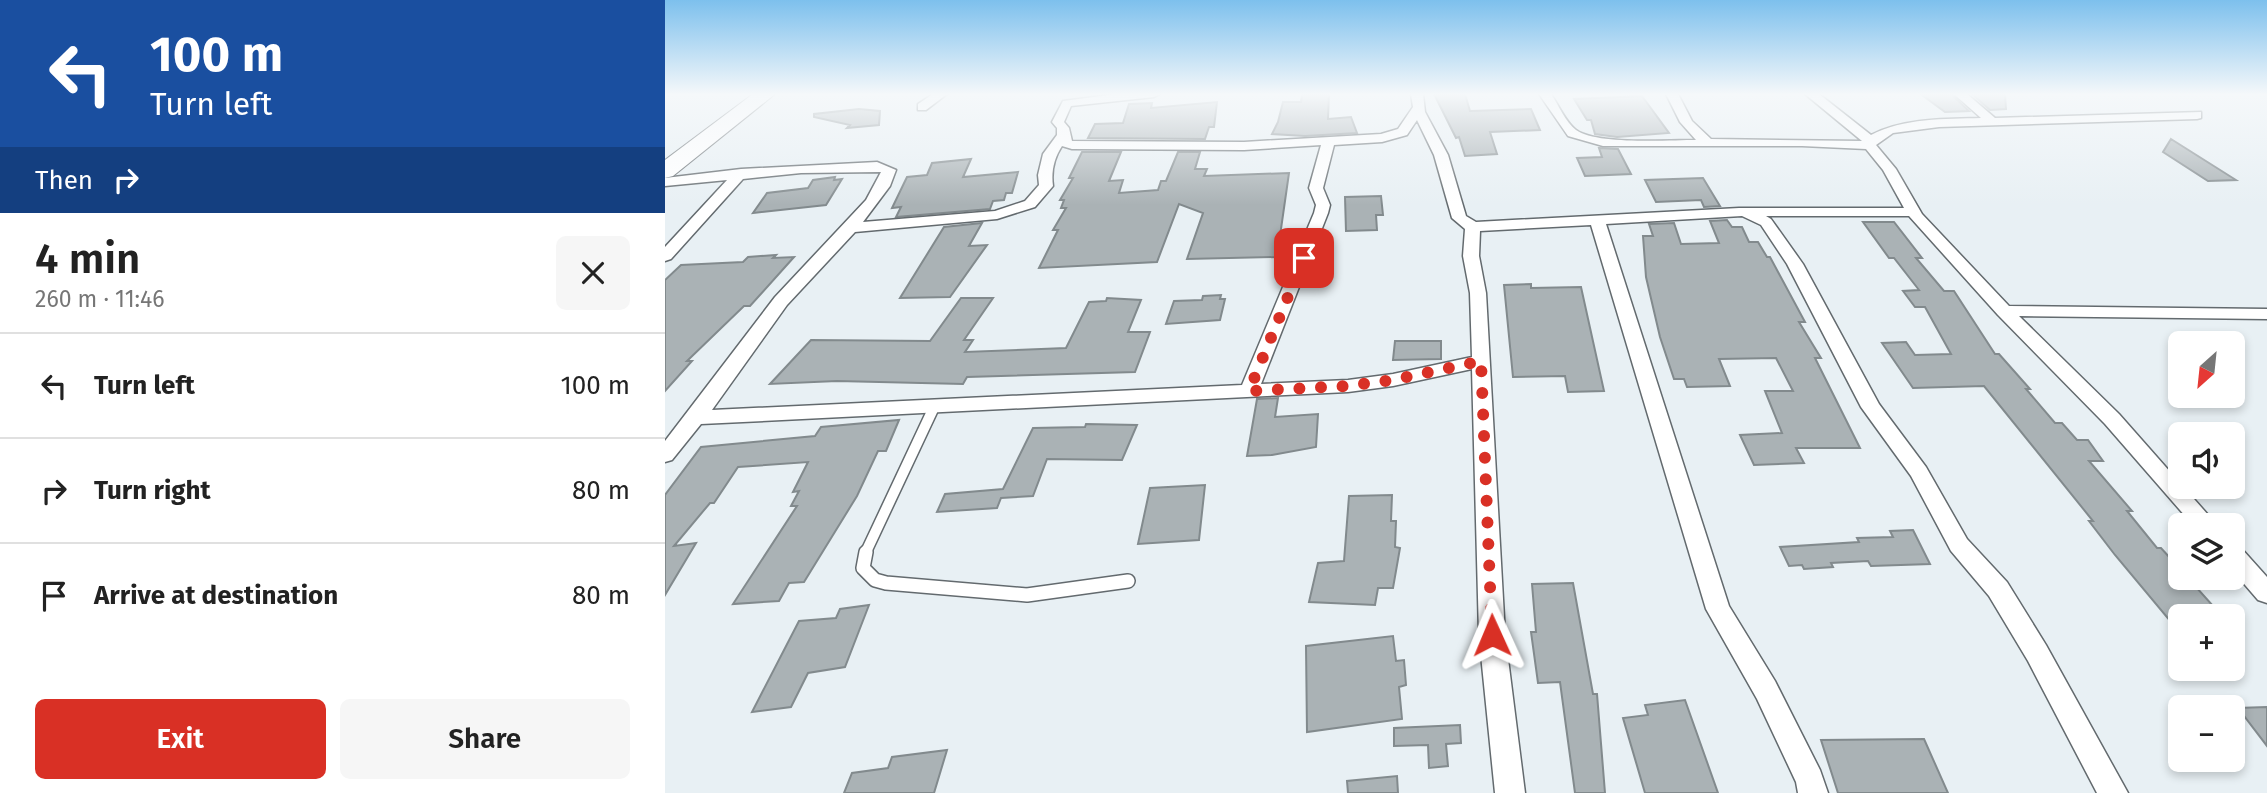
<!DOCTYPE html>
<html lang="en">
<head>
<meta charset="utf-8">
<style>
  body { margin:0; font-family:"Fira Sans",sans-serif; background:#f6f6f6; color:#222; height:100vh; display:flex; flex-direction:column; font-size:26px; white-space:nowrap }
  * { box-sizing:border-box; margin:0 }
  p { font-size:23px; color:#767676 }
  .icon { flex:none; width:38px; height:38px; fill:none; stroke:currentColor; stroke-width:2; stroke-linecap:round; stroke-linejoin:round }
  .map { position:relative; flex:1; overflow:hidden }
  .panel { display:flex; flex-direction:column; background:#fff; width:665px }
  .panel>* { flex:none }
  .top-card { background:#1a4fa0; color:#fff; overflow:hidden }
  .needle { width:46px; rotate:207deg }
  .controls { position:absolute; left:1503px; top:331px; display:grid; gap:14px }
  .controls a { display:grid; place-items:center; width:77px; height:77px; border-radius:10px; background:#fff; box-shadow:0 4px 10px #0003; font-size:35px }
  .pin { position:absolute; display:grid; place-items:center; width:60px; height:60px; color:#fff; margin:-30px; border-radius:14px; box-shadow:0 4px 10px #0006 }
  .me { position:absolute; width:77px; margin:-38px; rotate:359deg; stroke-linejoin:round; filter:drop-shadow(0 0 5px #0008) }
  .turn { display:flex; align-items:center; gap:24px; height:147px; padding:0 35px; font-size:32px }
  .turn .icon { width:91px; height:91px; stroke-width:2.5 }
  .turn b { display:block; font-size:49px; line-height:60px }
  .then { display:flex; align-items:center; height:66px; padding:0 35px; background:#0003; gap:14px; font-size:26px }
  .round { display:grid; place-items:center; flex:none; width:74px; height:74px; border-radius:10px; background:#f6f6f6 }
  .headline { display:flex; align-items:center; justify-content:space-between; height:119px; padding:0 35px }
  h1 { font-size:42px; font-weight:600; line-height:52px }
  .button { display:flex; gap:14px; margin-top:auto; padding:14px 35px }
  .button a { flex:1; height:80px; border-radius:10px; background:#d93025; color:#fff; font-size:28px; font-weight:600; line-height:80px; text-align:center }
  .button a+a { background:#f6f6f6; color:#222 }
  ul { padding:0; list-style:none }
  li { display:flex; align-items:center; gap:21px; height:105px; padding:0 35px; border-top:2px solid #e0e0e0 }
  li div { flex:1 }
  li b { display:block; font-size:26px }
  li em { font-style:normal }
  main { display:flex; flex:1; min-height:0 }
  .map>svg:first-child { display:block }
  .building { fill:#aab2b5; stroke:#828a8d; stroke-width:2 }
  .lines { fill:none; stroke-linecap:round; stroke-linejoin:round }
  .lane-far1-casing { stroke:#636a6e; stroke-width:13 }
  .lane-casing { stroke:#636a6e; stroke-width:16 }
  .street-casing { stroke:#636a6e; stroke-width:3 }
  .primary-casing { stroke:#636a6e; stroke-width:2 }
  .lane-far1 { stroke:#fff; stroke-width:10 }
  .lane { stroke:#fff; stroke-width:13 }
  .street { fill:#fff; fill-rule:evenodd }
  .primary { fill:#fff; fill-rule:evenodd }
  .route { stroke:#d93025; stroke-width:12; stroke-dasharray:0 21.6 }
</style>
</head>
<body>
<main>
<section class="panel">
<div class="top-card">
<div class="turn"><svg class="icon" aria-label="left" viewBox="0 0 24 24"><path d="M17 20v-9H6M10 6l-5 5 5 5"/></svg><div><b>100 m</b>Turn left</div></div>
<div class="then">Then<svg class="icon" aria-label="right" viewBox="0 0 24 24"><path d="M7 20v-9h11M14 6l5 5-5 5"/></svg></div>
</div>
<div class="headline"><div><h1>4 min</h1><p>260 m · 11:46</p></div><a class="round"><svg class="icon" aria-label="close" viewBox="0 0 24 24"><path d="M6 6l12 12M18 6L6 18"/></svg></a></div>
<ul>
<li><svg class="icon" aria-label="left" viewBox="0 0 24 24"><path d="M17 20v-9H6M10 6l-5 5 5 5"/></svg><div><b>Turn left</b></div><em>100 m</em></li>
<li><svg class="icon" aria-label="right" viewBox="0 0 24 24"><path d="M7 20v-9h11M14 6l5 5-5 5"/></svg><div><b>Turn right</b></div><em>80 m</em></li>
<li><svg class="icon" aria-label="arrive" viewBox="0 0 24 24"><path d="M6 21V4h12l-3 4 3 4H6"/></svg><div><b>Arrive at destination</b></div><em>80 m</em></li>
</ul>
<div class="button"><a>Exit</a><a>Share</a></div>
</section>
<div class="map">
<svg width="1602" height="793" viewBox="0 0 1602 793">
  <rect width="100%" height="100%" fill="#e8f0f4"/>
  <!-- building -->
  <path class="building" d="M637,94H664L663,119L686,117L692,133L640,136L607,134L613,122L618,102H636Z
    M769,94H800L805,111L866,109L875,130L825,132L832,154L800,156L794,137L791,138Z
    M1257,95H1287L1304,111L1280,112Z
    M1308,95H1340L1341,109L1325,110Z
    M977,96L1004,133L952,137L930,134L926,120H922L909,99Z
    M552,102L549,127H544L540,139L423,138L430,124L458,123L464,104L487,103L486,108Z
    M194,109L215,111L214,125L182,128L185,125L149,117V114Z
    M1506,139L1571,180L1543,181L1498,152Z
    M934,148L953,149L966,174L920,176L912,158L937,157Z
    M417,152H456L444,181L458,180L454,193L493,190L496,181H501L513,152H535L530,169H542L539,176L624,173L612,257L522,259L538,213L514,204L492,262L374,268L393,230H388L401,208H396L399,200H395L408,178H404Z
    M306,159L298,177L353,172L347,193H341L339,200L328,201L325,209L231,217L236,207L227,208L242,177L262,175L267,163Z
    M170,177L169,180L177,179L161,205L88,213L102,193L143,188L148,180Z
    M1038,178L1055,206L1039,207L1036,200L991,202L980,180Z
    M716,196L718,215H711L712,230L681,231L680,197Z
    M1062,220L1067,227H1077L1084,242H1093L1102,257H1105L1140,322H1134L1156,358H1150L1195,448H1131L1139,463L1089,465L1075,435L1117,433L1100,391H1128L1111,358L1054,359L1065,386L1022,387L1019,379H1009L995,337L981,277L978,236H988L984,224L1009,223L1016,244L1054,243L1045,221Z
    M1198,222H1229L1257,258H1251L1279,291H1289L1330,354H1334L1365,389H1361L1390,423H1397L1412,440H1423L1438,461H1424L1467,511H1462L1492,548H1496L1516,570V578H1523L1557,616H1516V634L1450,555L1424,521H1428L1319,386L1248,388L1217,343L1241,342L1250,355L1286,354L1260,307H1250L1238,291L1254,290L1229,258H1224Z
    M317,223L304,246L322,245L285,297L235,298L279,227Z
    M111,255L108,258L129,257L85,306H79L22,361H27L0,391V280L16,265L78,262L83,257Z
    M866,284V288L916,287L939,391L903,392L900,376L848,377L839,285Z
    M556,295L555,299H560L555,320L501,324L509,301L537,300L538,296Z
    M296,298H328L299,340H308L300,352L401,348L424,302L441,301L442,298L476,300L463,332H485L470,372L302,377L298,384L172,381L105,384L146,340L265,341Z
    M730,341H776V359L728,360Z
    M613,398L610,417L653,414L651,447L607,455L582,456L592,399Z
    M234,420L221,451H213L192,496L139,582L124,583L114,601L68,604L132,506H126L134,491L128,492L143,462L73,467L49,503H45L9,546L31,543L0,595V495L36,447L150,436L156,427Z
    M421,424L472,425L457,460L382,459L368,496L336,498L332,508L272,512L280,494L338,489L368,428L420,427Z
    M540,485L534,540L473,544L485,488Z
    M727,495L726,521H731L730,547L735,548L728,588H713L710,605L644,602L653,563L679,561L684,496Z
    M1248,530L1265,564L1206,566L1203,561L1166,563L1168,567L1139,569L1137,565L1124,566L1115,547L1194,542L1192,538L1228,537L1225,531Z
    M908,583L928,694H932L940,793H910L895,682L873,683L866,632H871L867,584Z
    M204,605L180,667L143,673L126,707L87,712L134,621L171,618L175,609Z
    M728,636L731,661L739,660L741,685L734,687L737,719L642,732L641,646Z
    M1020,700L1053,793H980L958,718L983,715L980,705Z
    M1602,707V746L1573,708Z
    M795,725L796,743L781,744L783,766L764,768L763,745L729,746V728Z
    M1259,739L1283,793H1173L1156,740Z
    M282,750L269,793H179L187,773L223,768L227,757Z
    M732,776L733,793H683L682,781Z"/>
  <g class="lines">
    <!-- lane-far1 casing -->
    <g class="lane-far1-casing">
      <path id="lane-far1" d="M200,554L270,405"/>
    </g>
    <!-- lane casing -->
    <g class="lane-casing">
      <path id="lane" d="M201,552L198,568L210,580L221,583L362,595L463,581"/>
    </g>
    <!-- street casing -->
    <g class="street-casing">
      <path id="street" d="M268,94H282L261,110H253V104Z
        M452,94H495L489,97L406,106L399,122L404,128L407,141L579,142L716,134L733,129L748,107L746,94H758L760,112L783,155L801,216L811,222L1074,208H1239L1218,170L1201,149L1137,146H938L903,136L874,94H886C893,104 901,123 911,130C931,145 1005,140 1031,140L1015,122L1001,94H1013L1027,121L1046,139L1197,141L1140,94H1154L1206,135C1238,118 1280,119 1316,118L1289,94H1302L1330,118L1536,112V118L1532,119L1274,127L1228,133L1211,145L1231,169L1257,214L1344,306L1602,309V319L1354,316L1454,414L1552,525H1528L1440,424L1333,315L1244,216H1101L1106,219L1138,264L1214,404L1261,467L1302,539L1342,582L1381,645L1463,793H1432L1363,661L1324,596L1286,551L1246,476L1196,407L1122,264L1096,225L1077,216L941,224L1064,606L1110,681L1155,770L1163,793H1133L1131,782L1092,699L1041,609L926,225L815,231L814,256L821,293L840,635L860,793H830L814,635L807,369L728,386L683,392L36,424L7,460L0,462V441L110,297L201,200L216,172L136,173L78,179L6,259L0,261V247L62,180L0,186V178L76,169L212,162L231,170L225,186L198,222L330,211L360,201L374,185L373,175L378,154L392,135V128L387,122L398,101ZM752,120L769,155L787,218L800,229L798,256L805,293L807,357L728,374L683,380L596,384L663,213L665,205L658,188L669,145L717,142L742,135ZM656,145L644,188L651,205L649,213L577,385L47,410L122,305L190,232L332,219L370,207L388,186C386,172 389,158 397,146L407,149L579,150Z
        M1568,546L1576,548L1602,577V603L1593,600L1568,571Z"/>
    </g>
    <!-- primary casing -->
    <g class="primary-casing">
      <path id="primary" d="M88,94H110L8,176L0,178V160Z"/>
    </g>
    <!-- lane-far1 -->
    <use href="#lane-far1" class="lane-far1"/>
    <!-- lane -->
    <use href="#lane" class="lane"/>
    <!-- street -->
    <use href="#street" class="street"/>
    <!-- primary -->
    <use href="#primary" class="primary"/>
  </g>
  <!-- sky -->
  <linearGradient id="sky" x2="0" y2="1"><stop stop-color="#7dc0ed"/><stop offset="0.46" stop-color="#f5f8fa"/><stop offset="1" stop-color="#f5f8fa" stop-opacity="0"/></linearGradient>
  <rect width="1602" height="205" fill="url(#sky)"/>
  <g class="lines">
    <!-- route -->
    <path class="route" d="M639,258L584,391L683,386L728,380L816,361L827,635"/>
  </g>
</svg>
<div class="controls">
<a><svg class="needle" viewBox="-14 -14 28 28"><path d="M0-13l5 13h-10z" fill="#e53935"/><path d="M0 13l5-13h-10z" fill="#767676"/></svg></a>
<a><svg class="icon" aria-label="sound" viewBox="0 0 24 24"><path d="M4 9h4l5-4v14l-5-4H4zM17 9q2 3 0 6"/></svg></a>
<a><svg class="icon" aria-label="layers" viewBox="0 0 24 24"><path d="M12 4l9 5-9 5-9-5zM3 14l9 5 9-5"/></svg></a>
<a>+</a>
<a>−</a>
</div>
<div class="pin" style="left:639px;top:258px;background:#d93025"><svg class="icon" aria-label="arrive" viewBox="0 0 24 24"><path d="M6 21V4h12l-3 4 3 4H6"/></svg></div>
<svg class="me" style="left:827px;top:635px" viewBox="-20 -20 40 40"><path d="M0-17L14 15 0 8-14 15z" fill="#d93025" stroke="#fff" stroke-width="4"/></svg>
</div>
</main>
</body>
</html>
